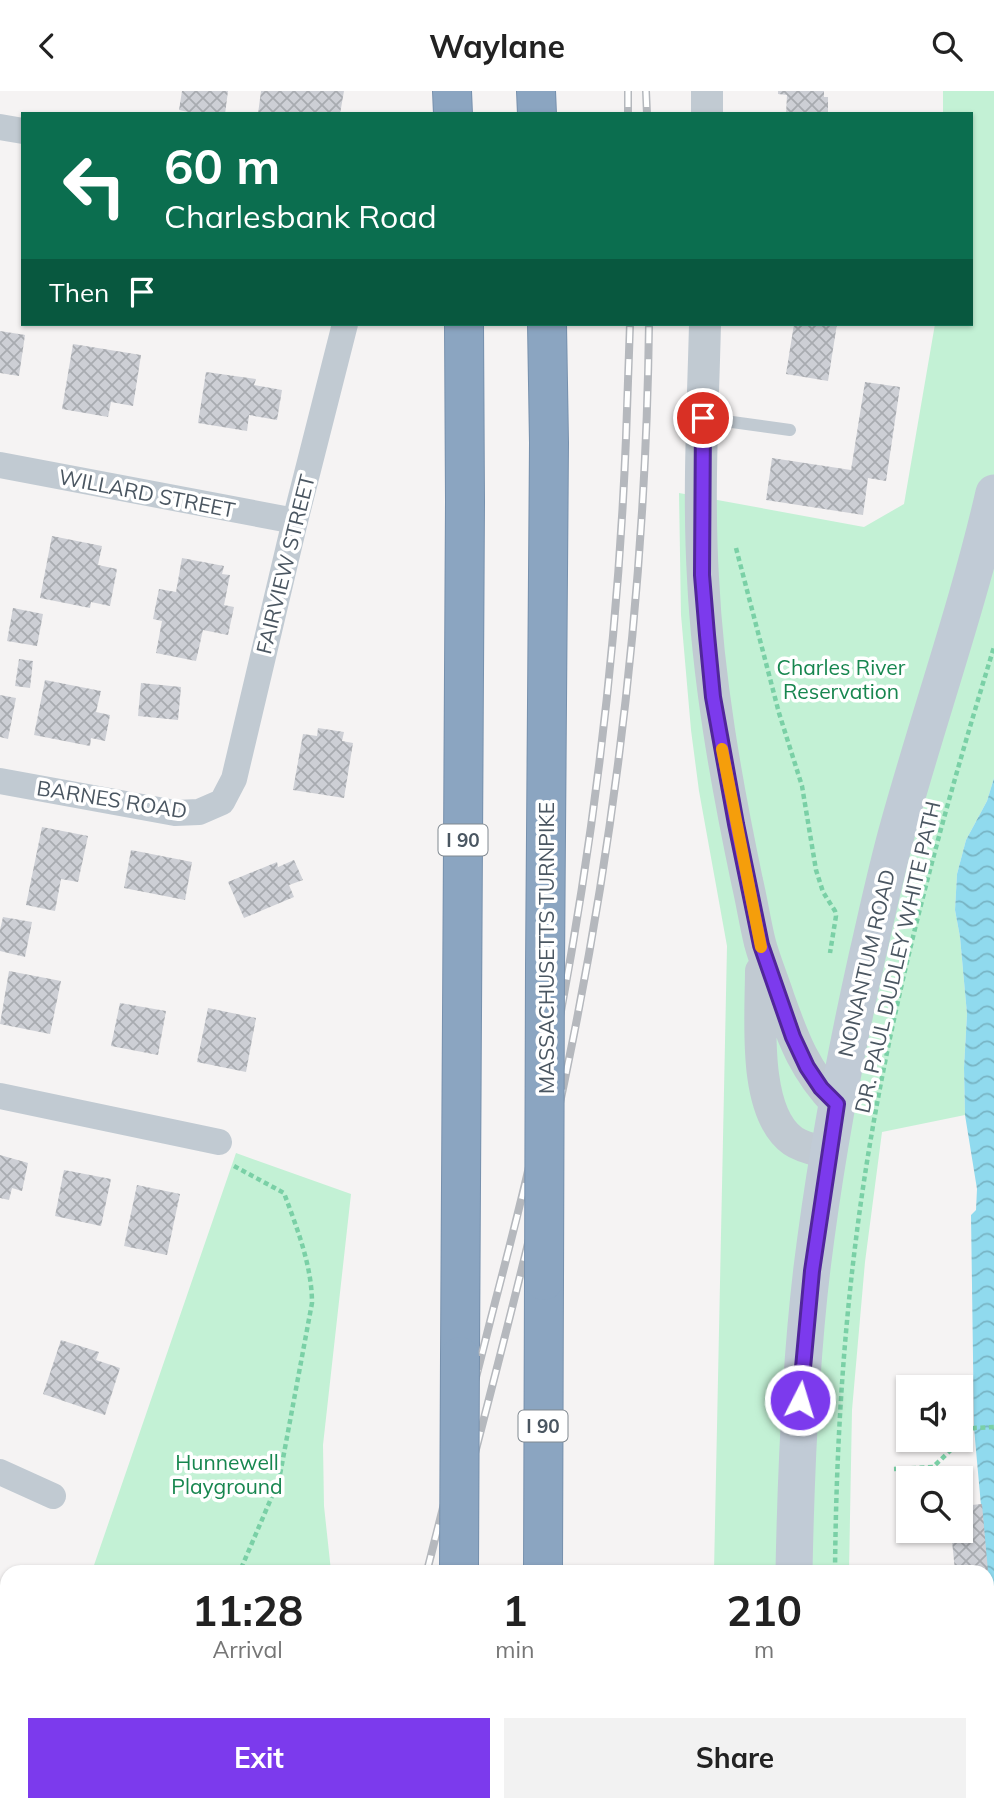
<!DOCTYPE html>
<html lang="en">
<head>
<meta charset="utf-8">
<style>
  body { margin:0; font-family:Mulish,sans-serif; background:#f2f2f2; color:#222; height:100vh; display:flex; flex-direction:column; font-size:26px; white-space:nowrap }
  * { box-sizing:border-box; margin:0 }
  p { font-size:23px; color:#767676 }
  .icon { flex:none; width:38px; height:38px; fill:none; stroke:currentColor; stroke-width:2; stroke-linecap:round; stroke-linejoin:round }
  .map { position:relative; flex:1; overflow:hidden }
  .panel { position:absolute; left:0px; top:1474px; width:994px; height:247px; display:flex; flex-direction:column; background:#fff; border-radius:21px 21px 0 0; box-shadow:0 2px 5px #0004 }
  .panel>* { flex:none }
  .hud { position:absolute; left:21px; top:21px; width:952px; height:214px; border-radius:0px; box-shadow:0 2px 5px #0004; background:#0b6e4f; color:#fff; overflow:hidden }
  .fabs { position:absolute; left:896px; top:1284px; display:grid; gap:14px }
  .fabs a { display:grid; place-items:center; width:77px; height:77px; border-radius:0px; background:#fff; box-shadow:0 2px 5px #0004; font-size:35px }
  .pin { position:absolute; display:grid; place-items:center; width:60px; height:60px; color:#fff; margin:-30px; border:4px solid #fff; border-radius:50%; box-shadow:0 2px 7px #0007 }
  .me { position:absolute; width:77px; margin:-38px; rotate:5deg; stroke-linejoin:round; filter:drop-shadow(0 0 5px #0008) }
  .turn { display:flex; align-items:center; gap:24px; height:147px; padding:0 28px; font-size:32px }
  .turn .icon { width:91px; height:91px; stroke-width:2.5 }
  .turn b { display:block; font-size:49px; line-height:60px }
  .then { display:flex; align-items:center; height:66px; padding:0 28px; background:#0003; gap:14px; font-size:26px }
  .eta { display:flex; justify-content:space-evenly; align-items:center; height:119px; text-align:center }
  .eta b { font-size:42px; font-weight:700; line-height:49px }
  .primary-button { display:flex; gap:14px; margin-top:auto; padding:14px 28px }
  .primary-button a { flex:1; height:80px; border-radius:0px; background:#7c3aed; color:#fff; font-size:28px; font-weight:700; line-height:80px; text-align:center }
  .primary-button a+a { background:#f2f2f2; color:#222 }
  header { display:flex; justify-content:space-between; align-items:center; height:91px; padding:0 28px; background:#fff; font-size:32px; font-weight:700 }
  .map>svg:first-child { display:block }
  .green { fill:#c3f1d5 }
  .forest { fill:url(#forest-crowns) }
  .water { fill:url(#water-waves) }
  .building { fill:url(#building-cross-hatch) }
  .lines { fill:none; stroke-linecap:round; stroke-linejoin:round }
  .motorway-casing { stroke:#7690ad; stroke-width:40 }
  .path { stroke:#7ad0a6; stroke-width:4.5; stroke-dasharray:5 3.5; stroke-linecap:butt }
  .service { stroke:#c1cad2; stroke-width:12 }
  .minor { stroke:#c1cad2; stroke-width:26 }
  .tertiary { stroke:#c1cad2; stroke-width:32 }
  .secondary { stroke:#c1cbd6; stroke-width:37 }
  .motorway { stroke:#8ba5c1; stroke-width:38 }
  .rail-casing { stroke:#b5b8bd; stroke-width:8 }
  .rail { stroke:#fff; stroke-width:5; stroke-dasharray:16; stroke-linecap:butt }
  .motorway-bridge-casing { stroke:#7690ad; stroke-width:40; stroke-linecap:butt }
  .motorway-bridge { stroke:#8ba5c1; stroke-width:38 }
  .route-casing { stroke:#51269a; stroke-width:18 }
  .route { stroke:#7c3aed; stroke-width:12 }
  .slow { stroke:#f59e0b; stroke-width:12 }
  .labels { text-anchor:middle; dominant-baseline:central; stroke-width:7; stroke-linejoin:round; paint-order:stroke }
  .shield { fill:#fff; stroke:#808990; stroke-width:2 }
  .shield-label { font-size:19px; font-weight:bold; fill:#4a5661 }
  .street-label { font-size:21px; fill:#4a5661; stroke:#fff }
  .park-label { font-size:21px; fill:#17864f; stroke:#fff }
</style>
</head>
<body>
<header><svg class="icon" aria-label="back" viewBox="0 0 24 24"><path d="M15 5l-7 7 7 7"/></svg>Waylane<svg class="icon" aria-label="search" viewBox="0 0 24 24"><circle cx="10" cy="10" r="6"/><path d="M15 15l6 6"/></svg></header>
<div class="map">
<svg width="994" height="1720" viewBox="0 0 994 1720">
  <defs>
    <pattern id="forest-crowns" width="20" height="18" patternUnits="userSpaceOnUse" patternTransform="scale(1.75)"><rect width="20" height="18" fill="#c3f1d5"/><path d="M2 6a3 3 0 1 1 6 0M12 15a3 3 0 1 1 6 0" fill="none" stroke="#a0c6b0"/></pattern>
    <pattern id="water-waves" width="16" height="10" patternUnits="userSpaceOnUse" patternTransform="scale(1.75)"><rect width="16" height="10" fill="#90daee"/><path d="M0 5q4-4 8 0t8 0" fill="none" stroke="#78b4c4"/></pattern>
    <pattern id="building-cross-hatch" width="8" height="8" patternUnits="userSpaceOnUse" patternTransform="scale(1.75)"><rect width="8" height="8" fill="#cdcfd5"/><path d="M0 0l8 8M0 8l8-8" fill="none" stroke="#a8abb0"/></pattern>
  </defs>
  <rect width="100%" height="100%" fill="#f5f3f3"/>
  <!-- green -->
  <path class="green" d="M943,0H994V687L987,710L966,749L957,783L955,819L960,846L967,923L964,977L965,1024L882,1041L865,1171L852,1319L849,1480H714L727,855L699,700L691,639L681,524L679,402L864,436L904,413L935,233H971V23H943Z
    M236,1062L351,1103L323,1354L324,1415L331,1480H92Z
    M987,1675L994,1676V1720H710V1713H987Z
    M11,1713H323L322,1720H9Z"/>
  <!-- forest -->
  <path class="forest" d="M987,1675L994,1676V1720H964L963,1713H987Z"/>
  <!-- water -->
  <path class="water" d="M994,687V1558L974,1337L971,1124L976,1119L977,1098L965,1024L964,977L967,923L960,846L955,819L957,783L966,749L987,710Z"/>
  <!-- building -->
  <path class="building" d="M182,0H228L225,23H198L179,19Z
    M261,0H344L340,23H258Z
    M778,0H824V6H828V23H786L787,4L778,3Z
    M794,233H837L828,290L786,283Z
    M0,240L25,244L19,285L0,282Z
    M73,253L141,264L133,315L111,311L108,326L62,318Z
    M206,281L256,288L254,294L282,299L277,329L249,324L247,340L198,332Z
    M865,291L900,296L886,390L868,387L863,424L766,409L772,367L851,379Z
    M52,445L102,455L98,474L117,478L110,515L91,511L90,517L40,507Z
    M182,467L224,475L222,483L230,484L224,514L234,516L228,544L203,539L196,570L156,562L162,530L153,528L159,498L176,501Z
    M13,517L43,523L37,555L7,550Z
    M19,568L33,570L30,597L15,595Z
    M45,589L101,600L96,621L110,624L105,650L91,647L90,655L34,644Z
    M141,592L181,596L178,629L138,625Z
    M0,604L16,607L8,648L0,646Z
    M318,637L344,641L342,650L353,652L344,707L293,699L303,643L317,645Z
    M42,736L88,745L78,791L61,788L55,820L26,814Z
    M131,759L192,771L185,809L124,797Z
    M294,769L303,789L289,794L294,806L244,827L228,791L277,771L278,776Z
    M3,826L32,831L25,866L0,860V839Z
    M9,880L61,890L50,943L0,933Z
    M120,912L166,920L158,964L111,955Z
    M208,917L256,927L246,981L197,971Z
    M0,1064L28,1072L22,1100L12,1097L9,1109L0,1107Z
    M64,1079L111,1088L101,1135L55,1125Z
    M137,1094L180,1103L167,1164L124,1155Z
    M61,1249L99,1261L96,1269L120,1277L105,1324L43,1303Z
    M982,1413L988,1480H955L951,1440H961V1415Z
    M7,1505V1556L0,1553V1521Z"/>
  <g class="lines">
    <!-- motorway casing -->
    <g class="motorway-casing">
      <path id="motorway" d="M452,0L453,23
        M536,0L537,23
        M545,875L549,352L547,233
        M460,1265L465,411L464,233
        M543,1480L544,1190
        M458,1720V1713
        M542,1720V1713"/>
    </g>
    <!-- path -->
    <path class="path" d="M736,457L779,622L802,695L816,779L823,801L835,820L836,825L830,862
      M234,1075L284,1102C297,1137 312,1175 312,1212L279,1389L240,1480
      M894,1378L933,1376L974,1337L994,1336
      M835,1480C836,1369 842,1258 856,1148C881,947 935,749 994,556
      M159,1720L161,1713
      M839,1720V1713"/>
    <!-- service -->
    <path class="service" d="M703,327L790,339"/>
    <!-- minor -->
    <path class="minor" d="M0,36L23,40
      M0,374L295,430
      M0,690L175,722L199,721L222,711L234,688L295,430L345,233
      M0,1005L219,1051
      M0,1381L53,1405"/>
    <!-- tertiary -->
    <path class="tertiary" d="M707,23V0
      M705,233C703,317 698,402 703,487C708,589 726,690 747,790C752,811 755,832 760,852C765,871 773,889 779,908C794,950 805,980 837,1013
      M761,880C761,925 752,1021 793,1050C803,1057 817,1059 828,1062"/>
    <!-- secondary -->
    <path class="secondary" d="M794,1480C796,1379 800,1277 812,1177C825,1072 844,969 867,866C877,823 886,780 898,737C929,625 968,515 994,402
      M791,1720V1713"/>
    <!-- motorway -->
    <use href="#motorway" class="motorway"/>
    <!-- rail casing -->
    <g class="rail-casing">
      <path id="rail" d="M628,0V23
        M646,0L647,23
        M427,1480C448,1396 470,1312 491,1227C509,1157 528,1087 542,1017C588,796 617,573 626,347C627,309 629,271 630,233
        M445,1480C487,1312 534,1143 568,973C618,729 646,481 649,233
        M367,1720L368,1713
        M385,1720L387,1713"/>
    </g>
    <!-- rail -->
    <use href="#rail" class="rail"/>
    <!-- motorway-bridge casing -->
    <g class="motorway-bridge-casing">
      <path id="motorway-bridge" d="M544,1190L545,875
        M459,1480L460,1265"/>
    </g>
    <!-- motorway-bridge -->
    <use href="#motorway-bridge" class="motorway-bridge"/>
  </g>
  <g class="lines">
    <!-- route casing -->
    <g class="route-casing">
      <path id="route" d="M703,327L702,484L707,544L713,606L736,733L761,854L793,946L807,976L821,997L837,1013L812,1180L800,1309"/>
    </g>
    <!-- route -->
    <use href="#route" class="route"/>
    <!-- slow -->
    <path class="slow" d="M722,658L761,856"/>
  </g>
  <g class="labels">
    <!-- shield labels -->
    <g class="shield">
      <rect x="438.5" y="733.5" width="49" height="31" rx="5"/>
      <rect x="518.5" y="1319.5" width="49" height="31" rx="5"/>
    </g>
    <g class="shield-label">
      <text x="463" y="749">I 90</text>
      <text x="543" y="1335">I 90</text>
    </g>
    <!-- street labels -->
    <g class="street-label">
      <text transform="translate(147 402) rotate(11)">WILLARD STREET</text>
      <text transform="translate(285 473) rotate(-76)">FAIRVIEW STREET</text>
      <text transform="translate(112 708) rotate(9)">BARNES ROAD</text>
      <text transform="translate(546 857) rotate(-90)">MASSACHUSETTS TURNPIKE</text>
      <text transform="translate(897 866) rotate(-77)">DR. PAUL DUDLEY WHITE PATH</text>
      <text transform="translate(866 872) rotate(-77)">NONANTUM ROAD</text>
    </g>
    <!-- park labels -->
    <g class="park-label">
      <text x="841" y="576">Charles River<tspan x="841" dy="24">Reservation</tspan></text>
      <text x="227" y="1371">Hunnewell<tspan x="227" dy="24">Playground</tspan></text>
    </g>
  </g>
</svg>
<div class="fabs">
<a><svg class="icon" aria-label="sound" viewBox="0 0 24 24"><path d="M4 9h4l5-4v14l-5-4H4zM17 9q2 3 0 6"/></svg></a>
<a><svg class="icon" aria-label="search" viewBox="0 0 24 24"><circle cx="10" cy="10" r="6"/><path d="M15 15l6 6"/></svg></a>
</div>
<div class="pin" style="left:703px;top:327px;background:#d93025"><svg class="icon" aria-label="arrive" viewBox="0 0 24 24"><path d="M6 21V4h12l-3 4 3 4H6"/></svg></div>
<svg class="me" style="left:800px;top:1309px" viewBox="-20 -20 40 40"><circle r="17" fill="#7c3aed" stroke="#fff" stroke-width="3"/><path d="M0-11L8 9 0 5-8 9z" fill="#fff"/></svg>
<div class="hud">
<div class="turn"><svg class="icon" aria-label="left" viewBox="0 0 24 24"><path d="M17 20v-9H6M10 6l-5 5 5 5"/></svg><div><b>60 m</b>Charlesbank Road</div></div>
<div class="then">Then<svg class="icon" aria-label="arrive" viewBox="0 0 24 24"><path d="M6 21V4h12l-3 4 3 4H6"/></svg></div>
</div>
<section class="panel">
<div class="eta">
<div><b>11:28</b><p>Arrival</p></div>
<div><b>1</b><p>min</p></div>
<div><b>210</b><p>m</p></div>
</div>
<div class="primary-button"><a>Exit</a><a>Share</a></div>
</section>
</div>
</body>
</html>
